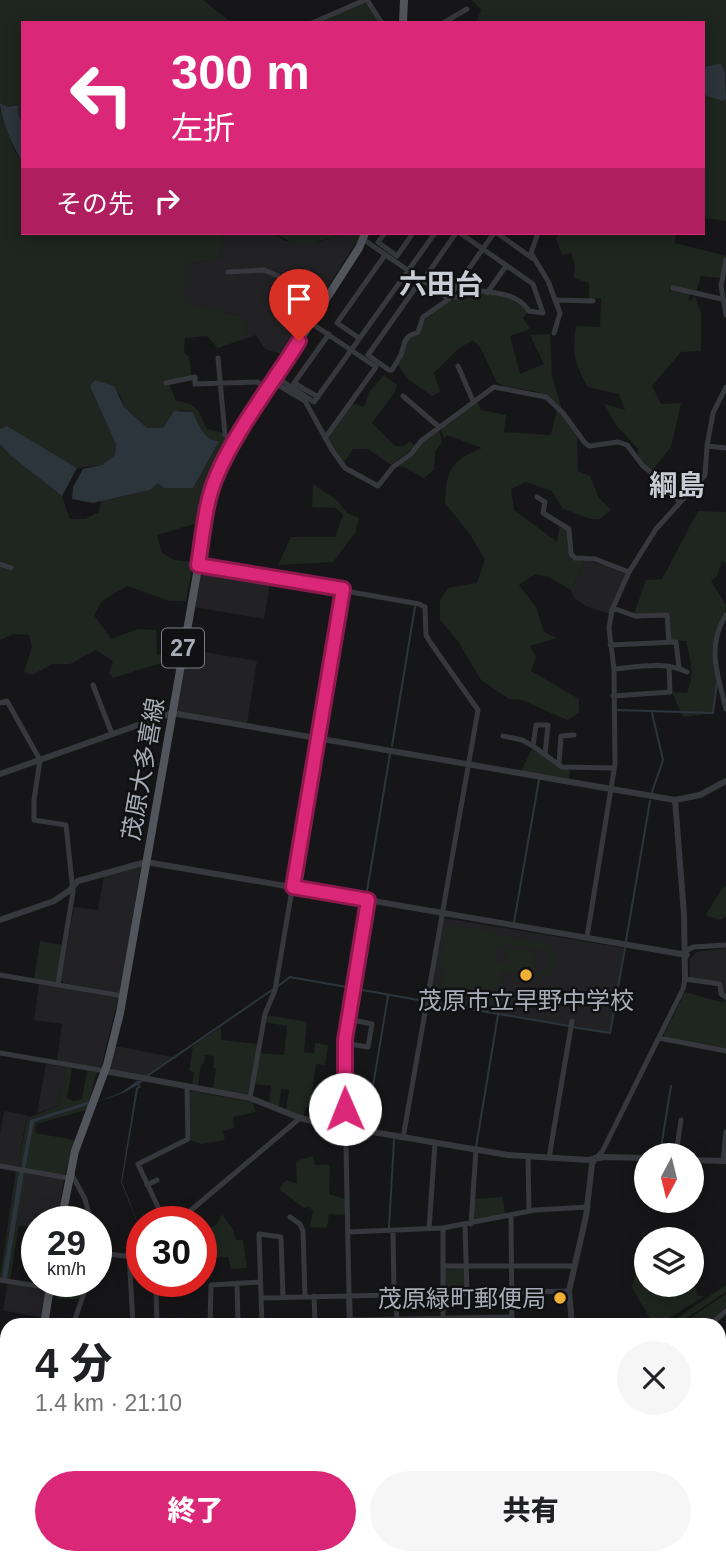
<!DOCTYPE html>
<html lang="ja">
<head>
<meta charset="utf-8">
<style>
  body { margin:0; font-family:Arial,"Noto Sans JP",sans-serif; background:#f6f6f6; color:#202124; height:100vh; display:flex; flex-direction:column; font-size:26px; white-space:nowrap }
  * { box-sizing:border-box; margin:0 }
  p { font-size:23px; color:#757577 }
  .icon { flex:none; width:38px; height:38px; fill:none; stroke:currentColor; stroke-width:2; stroke-linecap:round; stroke-linejoin:round }
  .map { position:relative; flex:1; overflow:hidden }
  .sheet { position:absolute; left:0px; top:1318px; width:726px; height:247px; display:flex; flex-direction:column; background:#fff; border-radius:21px 21px 0 0; box-shadow:0 4px 18px #0003 }
  .sheet>* { flex:none }
  .top-card { position:absolute; left:21px; top:21px; width:684px; height:214px; border-radius:0px; box-shadow:0 4px 18px #0003; background:#db2777; color:#fff; overflow:hidden }
  .needle { width:46px; rotate:187deg }
  .controls { position:absolute; left:634px; top:1143px; display:grid; gap:14px }
  .controls a { display:grid; place-items:center; width:70px; height:70px; border-radius:50%; background:#fff; box-shadow:0 4px 18px #0003; font-size:35px }
  .speed { position:absolute; left:21px; top:1206px; display:flex; gap:14px; font-size:35px; font-weight:700; text-align:center }
  .speed>* { display:grid; place-content:center; width:91px; height:91px; border-radius:50%; background:#fff; box-shadow:0 4px 18px #0003; line-height:1 }
  .speed small { font-size:18px; font-weight:400 }
  .speed .limit { border:10px solid #d22; background:#fff; color:#111 }
  .pin { position:absolute; display:grid; place-items:center; width:60px; height:60px; color:#fff; margin:-72px -30px; border-radius:50% 50% 50% 0; rotate:-45deg; box-shadow:0 0 7px #0007 }
  .pin .icon { rotate:45deg }
  .me { position:absolute; width:77px; margin:-38px; rotate:359deg; stroke-linejoin:round; filter:drop-shadow(0 0 5px #0008) }
  .turn { display:flex; align-items:center; gap:24px; height:147px; padding:0 35px; font-size:32px }
  .turn .icon { width:91px; height:91px; stroke-width:2.5 }
  .turn b { display:block; font-size:49px; line-height:60px }
  .then { display:flex; align-items:center; height:66px; padding:0 35px; background:#0003; gap:14px; font-size:26px }
  .round { display:grid; place-items:center; flex:none; width:74px; height:74px; border-radius:37px; background:#f6f6f6 }
  .headline { display:flex; align-items:center; justify-content:space-between; height:119px; padding:0 35px }
  h1 { font-size:42px; font-weight:800; line-height:52px }
  .action { display:flex; gap:14px; margin-top:auto; padding:14px 35px }
  .action a { flex:1; height:80px; border-radius:42px; background:#db2777; color:#fff; font-size:28px; font-weight:800; line-height:80px; text-align:center }
  .action a+a { background:#f6f6f6; color:#202124 }
  .map>svg:first-child { display:block }
  .built { fill:#222225 }
  .green { fill:#1e261f; fill-rule:evenodd }
  .water { fill:#2c353c }
  .lines { fill:none; stroke-linecap:round; stroke-linejoin:round }
  .stream { stroke:#2c353c; stroke-width:2 }
  .minor { stroke:#37383d; stroke-width:5 }
  .tertiary { stroke:#37383d; stroke-width:6 }
  .primary { stroke:#53555c; stroke-width:8 }
  .route-casing { stroke:#8e194d; stroke-width:18 }
  .route { stroke:#db2777; stroke-width:12 }
  .poi-dot { fill:#f2b134; stroke:#111113; stroke-width:2.5 }
  .labels { text-anchor:middle; dominant-baseline:central; stroke-width:5; stroke-linejoin:round; paint-order:stroke }
  .shield { fill:#111113; stroke:#7b7e86; stroke-width:2 }
  .shield-label { font-size:23px; font-weight:bold; fill:#a8adb8 }
  .street-label { font-size:24px; fill:#a8adb8; stroke:#111113 }
  .poi-label { font-size:24px; fill:#a8adb8; stroke:#111113 }
  .quarter-label { font-size:28px; font-weight:bold; fill:#c9ccd4; stroke:#111113 }
</style>
</head>
<body>
<div class="map">
<svg width="726" height="1563" viewBox="0 0 726 1563">
  <rect width="100%" height="100%" fill="#161618"/>
  <!-- built -->
  <path class="built" d="M224,233H274L285,241L318,242L350,234L355,244L284,355L265,349L256,335L244,339V317L182,301L186,264L218,259Z
    M585,560L625,571L626,574L609,614L586,606L574,598L571,590Z
    M200,566L271,578L264,619L193,607Z
    M186,649L257,661L247,723L177,712Z
    M141,866L120,993L64,983L61,980L74,907L98,910L104,876Z
    M443,918L624,948L610,1033L428,1001Z
    M726,948V995L723,994L722,982L690,978V959L696,952Z
    M39,984L118,998L101,1068L57,1061L62,1024L34,1020Z
    M115,1046L173,1057L146,1076L113,1070L109,1065Z
    M46,1064L66,1067L59,1106L37,1113Z
    M4,1111L30,1116L26,1119L18,1168L0,1165V1133Z
    M24,1173L64,1179L57,1221L37,1222V1228L15,1225Z
    M8,1283L46,1289L41,1317L3,1311Z"/>
  <!-- green -->
  <path class="green" d="M0,0H203L232,23H23V124L18,114L17,105L8,107L0,103Z
    M472,0H726V86L725,72L712,65L704,67V23H476L481,10Z
    M363,2L367,3L380,23H316Z
    M704,95L723,101L726,99V221L704,218Z
    M0,111L15,152L23,162V233H224L218,259L186,264L183,301L244,317V339L218,348L207,336L185,338L184,352L189,357L192,379L169,384L176,401C198,403 198,411 207,429L224,433L231,440L212,475L201,522L157,535L162,553L174,560L193,562L186,601H170L127,586L102,601L94,615L111,639L138,629L156,630L157,654L177,658L113,678L109,673L113,661L96,650L70,664H53L32,675L24,672L32,647L29,635L13,634L0,640V566L12,571L13,567L0,561V444L11,456L62,496L70,519H85L99,512L101,501L150,490L158,482L218,441C202,439 199,425 193,412L180,410L163,428H147L124,407L119,393L106,417L116,444L115,455L102,465L77,468L7,426L0,429Z
    M274,233H360L355,244L350,234L298,246Z
    M560,233H676L675,243L726,256L721,278L701,276L696,292L670,287V292L672,290L690,293L689,301L692,300L694,294L701,313V351L681,352L652,386L661,404L681,403L671,447L651,472L638,458V449L617,426L604,404L625,410L619,394L588,387C574,362 572,354 576,326L600,327L601,298L589,299V283L574,278L575,266L571,253L562,255L556,238Z
    M468,292C491,294 514,292 528,312L523,318L530,329L510,336L520,374L544,364L530,335L550,334L552,376L562,409L539,392L508,387L497,383L480,347L473,340L458,349L434,373L440,392L432,396L409,380L397,364L405,342L415,335L422,321L452,299Z
    M384,375L397,385L395,392L372,423L395,446H404L410,441L415,446L391,465L368,449H353L344,463L328,440V436L352,403L364,407L369,392Z
    M477,400L481,410L506,415L504,432L551,435L557,408L577,437L578,471L590,476L599,498L611,510L600,519H591L563,509L552,491L526,482L511,489L514,510L557,542L560,524L567,530L575,559L584,562L571,590L549,577L536,574L519,585L536,607L544,632L557,638L530,646L536,657L531,671L579,699V713L567,720L522,700L509,699L481,680L458,641L440,620V601L448,588L477,583L485,559L469,533L445,503C446,470 451,460 482,448L447,435L444,438L441,429Z
    M439,431L442,442L435,452L434,470L424,478L404,467L396,466L423,441Z
    M313,484L338,501L347,513L359,518L355,533L333,562L278,565L291,537H335L343,515L336,508L312,507Z
    M698,511L726,512V563L722,561L717,576L711,581L726,605L725,613L715,634L718,683L713,713L683,717L672,692L687,693C695,671 691,663 686,641L671,640L669,613L634,614L646,580L662,579Z
    M533,747L570,770L569,778L521,771Z
    M726,886V917L720,920L706,915L722,888Z
    M450,926L494,931L493,935L544,944L554,952C560,988 522,973 501,970L496,1000L443,992L446,969L439,968L446,929ZM504,943L547,950L552,958L550,967L540,972L500,964L496,957V951Z
    M40,941L63,945L57,982L34,979Z
    M510,948L535,952L532,969L507,965Z
    M685,992L724,1003L726,999V1049L663,1037Z
    M266,1015L307,1022L304,1052L314,1053L315,1043L328,1045L325,1065L316,1064L310,1107H306L303,1117L286,1110L289,1090L281,1089L279,1107L269,1103L271,1086L254,1084L259,1053L284,1055L287,1026L264,1022Z
    M221,1027V1040L258,1044L248,1094L213,1088L216,1069L213,1068L214,1056L205,1055L204,1064H201L198,1086L192,1085L194,1072L189,1071L193,1046Z
    M66,1067L72,1068L67,1098L74,1101L82,1099L87,1071L97,1072L89,1101L30,1120L21,1169L18,1168L27,1118L59,1106Z
    M192,1091L252,1102L256,1112L233,1117L234,1128L223,1131L225,1140L201,1144L190,1140L191,1137L189,1094Z
    M88,1105L86,1110L36,1124L35,1133L75,1140L65,1175L25,1170L34,1122Z
    M313,1156L315,1165H330L329,1194L345,1199V1215L329,1214L327,1228L310,1227L313,1210L308,1207L304,1208L279,1189L286,1180L297,1184L296,1161Z
    M16,1171H19L2,1278H0Z
    M24,1172L27,1173L10,1280L7,1279Z
    M503,1197L505,1215L473,1222L474,1199Z
    M222,1214L233,1230L236,1240H243L247,1268L231,1269L228,1257L213,1258L210,1268L201,1273V1225L205,1230L217,1224Z
    M639,1252L646,1253V1284L688,1285L696,1288L697,1296H704L671,1317L652,1324C647,1310 638,1300 632,1287L637,1268Z
    M463,1268L465,1270V1288L448,1290L445,1287L444,1270Z
    M62,1281H85L79,1299H57L54,1286Z
    M726,1285V1292L676,1325L668,1321L677,1318Z
    M726,1294V1307L707,1325H680Z
    M0,1352L7,1353V1404H0Z"/>
  <!-- water -->
  <path class="water" d="M718,64H721L725,72L726,99L723,101L704,95V67Z
    M0,103L8,107L18,105V114L23,124V162C14,151 0,116 0,103Z
    M95,380L114,386L124,407L147,428H163L174,411L193,412C199,425 203,440 219,441L193,488H164L158,483L150,490L93,503L72,499L73,487L83,469L102,465L115,455L116,444L90,386Z
    M7,426L77,468L62,496L11,456L0,444V429Z
    M137,1081H143L139,1084L141,1087L138,1089L122,1182L142,1234L121,1182L136,1088L139,1086L138,1085L123,1093L97,1102L122,1092Z
    M89,1101L88,1105L34,1122L25,1170L21,1169L30,1120Z
    M19,1171L24,1172L7,1279L2,1278Z"/>
  <g class="lines">
    <!-- stream -->
    <path class="stream" d="M617,710L713,713L717,683
      M652,713L663,760L652,792
      M392,746L415,607
      M366,897L390,754
      M514,922L539,780
      M626,941L650,801
      M351,986L365,904
      M277,987L290,977L352,988
      M357,989L424,1001
      M429,1002L569,1026
      M572,1027L610,1033L625,948
      M147,1076L272,990
      M366,1128L388,996
      M476,1147L498,1015
      M660,1154L671,1086
      M389,1228L394,1140"/>
    <!-- minor -->
    <path class="minor" d="M367,0L382,23
      M312,23L365,0
      M443,23L467,9
      M385,233L378,242L397,256L413,233
      M456,233L426,276L455,297H459L472,290C493,293 517,292 529,311L543,313L533,284L460,233
      M497,233L532,258
      M538,233L531,253L548,281L560,313L554,333
      M363,239L449,299L423,317L418,332L409,336L405,341L401,355L392,370H389L368,355L421,280
      M726,260L721,286L726,315
      M228,272L264,270L278,276L311,323L376,367L325,438
      M673,288L722,299
      M487,293L506,266
      M451,294L494,233
      M555,300L593,301
      M359,338L337,323L385,255
      M218,358L225,435
      M458,366L473,401
      M276,377L314,402L435,233
      M273,382L305,401L332,450L345,468L378,486L393,467L411,454L421,441L494,387L546,397L563,413L585,443L589,446L618,442L627,445L643,466L672,489L679,502
      M166,383L195,377V384L258,382L267,390
      M403,396L439,427
      M318,397L294,383L329,334
      M707,446L726,448
      M537,497L545,502L543,513L569,529L571,554L575,558L595,559L629,572
      M0,564L11,568
      M198,565L419,604L425,607L426,635L430,642L478,710L403,1138
      M613,608L635,616L667,615L669,642
      M726,615C706,646 718,676 726,709
      M610,645L676,642L679,668
      M614,669C639,667 664,661 687,672
      M93,685L112,734
      M613,696L670,692L669,666
      M0,703L7,701L40,760L34,800V820L66,825L73,892L58,984
      M503,736L522,740L533,746L562,767L614,768
      M533,746L536,725H548L545,754
      M559,764L561,736L574,735
      M587,937L615,764L614,669L609,628L612,610L629,572L656,529L705,475L707,446L713,413L726,387
      M686,951L693,947L726,945
      M0,975L123,996
      M659,1038L726,1051
      M344,1043L368,1047L372,1024L348,1019
      M0,1053L105,1071
      M250,1098L265,1014L275,990L343,589
      M676,1155L681,1120
      M528,1157L529,1211
      M549,1158L572,1021
      M596,1158L602,1152L683,989L685,979L720,984L721,994L726,997
      M723,1161L726,1132
      M0,1166L68,1178
      M71,1173L85,1199L91,1222
      M147,1185L157,1180
      M511,1215L512,1325
      M290,1217L300,1224L303,1231L305,1296
      M165,1222L138,1164L188,1139L187,1087
      M177,1222L300,1118
      M471,1224L476,1150
      M465,1225L467,1293
      M443,1228V1325
      M429,1229L435,1143
      M393,1230L394,1294
      M348,1232L443,1228L535,1210L588,1207
      M97,1253L125,1256L142,1246
      M129,1255L133,1324
      M443,1266H574
      M0,1280L50,1288
      M237,1283L238,1324
      M396,1294L397,1325
      M349,1295L344,1046L368,900
      M314,1296L315,1322
      M262,1298L569,1291
      M74,1320L152,1325
      M350,1320L512,1317
      M664,1321L670,1325
      M210,1324L211,1285L259,1282
      M73,1325L88,1281
      M157,1325L156,1290L158,1281
      M174,1325L315,1321
      M262,1325L259,1234L281,1237L283,1297
      M710,1325L726,1311
      M719,1344L726,1346
      M0,1447L7,1445
      M719,1533L726,1511
      M719,1541L726,1543
      M321,1558L331,1563
      M463,1558L549,1561
      M125,1563L126,1558
      M204,1563L206,1558
      M229,1563L230,1558
      M399,1563L410,1558"/>
    <!-- tertiary -->
    <path class="tertiary" d="M0,774L172,713L675,800L700,795L726,781
      M675,800L684,914L685,979
      M0,920L54,901L70,890L78,881L146,862L687,955
      M105,1071L250,1098L300,1118L320,1123L508,1155L588,1160L605,1157L646,1158
      M691,1160L726,1161
      M349,1295L350,1325
      M572,1325L569,1291L586,1216L592,1164L595,1158
      M9,1558L30,1563
      M353,1563V1558
      M579,1563L580,1558"/>
    <!-- primary -->
    <path class="primary" d="M403,23L404,0
      M61,1222L75,1151L107,1065L120,1013L212,488L217,475L236,439L359,248L365,233
      M44,1325L51,1281
      M41,1563L42,1558"/>
  </g>
  <g class="lines">
    <!-- route casing -->
    <g class="route-casing">
      <path id="route" d="M299,341C273,383 236,430 217,475C205,502 203,535 198,565L343,589L293,887L368,900L345,1040V1109"/>
    </g>
    <!-- route -->
    <use href="#route" class="route"/>
  </g>
  <!-- markers -->
  <g class="poi-dot">
    <circle cx="526" cy="975" r="7"/>
    <circle cx="560" cy="1298" r="7"/>
  </g>
  <g class="labels">
    <!-- shield labels -->
    <rect class="shield" x="162" y="628.5" width="42" height="39" rx="5"/>
    <g class="shield-label">
      <text x="183" y="648">27</text>
    </g>
    <!-- street labels -->
    <g class="street-label">
      <text transform="translate(143 769) rotate(-80)">茂原大多喜線</text>
    </g>
    <!-- poi labels -->
    <g class="poi-label">
      <text x="526" y="1000">茂原市立早野中学校</text>
      <text x="546" y="1298" text-anchor="end">茂原緑町郵便局</text>
    </g>
    <!-- quarter labels -->
    <g class="quarter-label">
      <text x="441" y="284">六田台</text>
      <text x="677" y="485">綱島</text>
    </g>
  </g>
</svg>
<div class="controls">
<a><svg class="needle" viewBox="-14 -14 28 28"><path d="M0-13l5 13h-10z" fill="#e53935"/><path d="M0 13l5-13h-10z" fill="#757577"/></svg></a>
<a><svg class="icon" aria-label="layers" viewBox="0 0 24 24"><path d="M12 4l9 5-9 5-9-5zM3 14l9 5 9-5"/></svg></a>
</div>
<div class="speed"><div>29<small>km/h</small></div><div class="limit">30</div></div>
<div class="pin" style="left:299px;top:341px;background:#d93025"><svg class="icon" aria-label="arrive" viewBox="0 0 24 24"><path d="M6 21V4h12l-3 4 3 4H6"/></svg></div>
<svg class="me" style="left:345px;top:1109px" viewBox="-20 -20 40 40"><circle r="19" fill="#fff"/><path d="M0-13L10 11 0 6-10 11z" fill="#db2777"/></svg>
<div class="top-card">
<div class="turn"><svg class="icon" aria-label="left" viewBox="0 0 24 24"><path d="M17 20v-9H6M10 6l-5 5 5 5"/></svg><div><b>300 m</b>左折</div></div>
<div class="then">その先<svg class="icon" aria-label="right" viewBox="0 0 24 24"><path d="M7 20v-9h11M14 6l5 5-5 5"/></svg></div>
</div>
<section class="sheet">
<div class="headline"><div><h1>4 分</h1><p>1.4 km · 21:10</p></div><a class="round"><svg class="icon" aria-label="close" viewBox="0 0 24 24"><path d="M6 6l12 12M18 6L6 18"/></svg></a></div>
<div class="action"><a>終了</a><a>共有</a></div>
</section>
</div>
</body>
</html>
